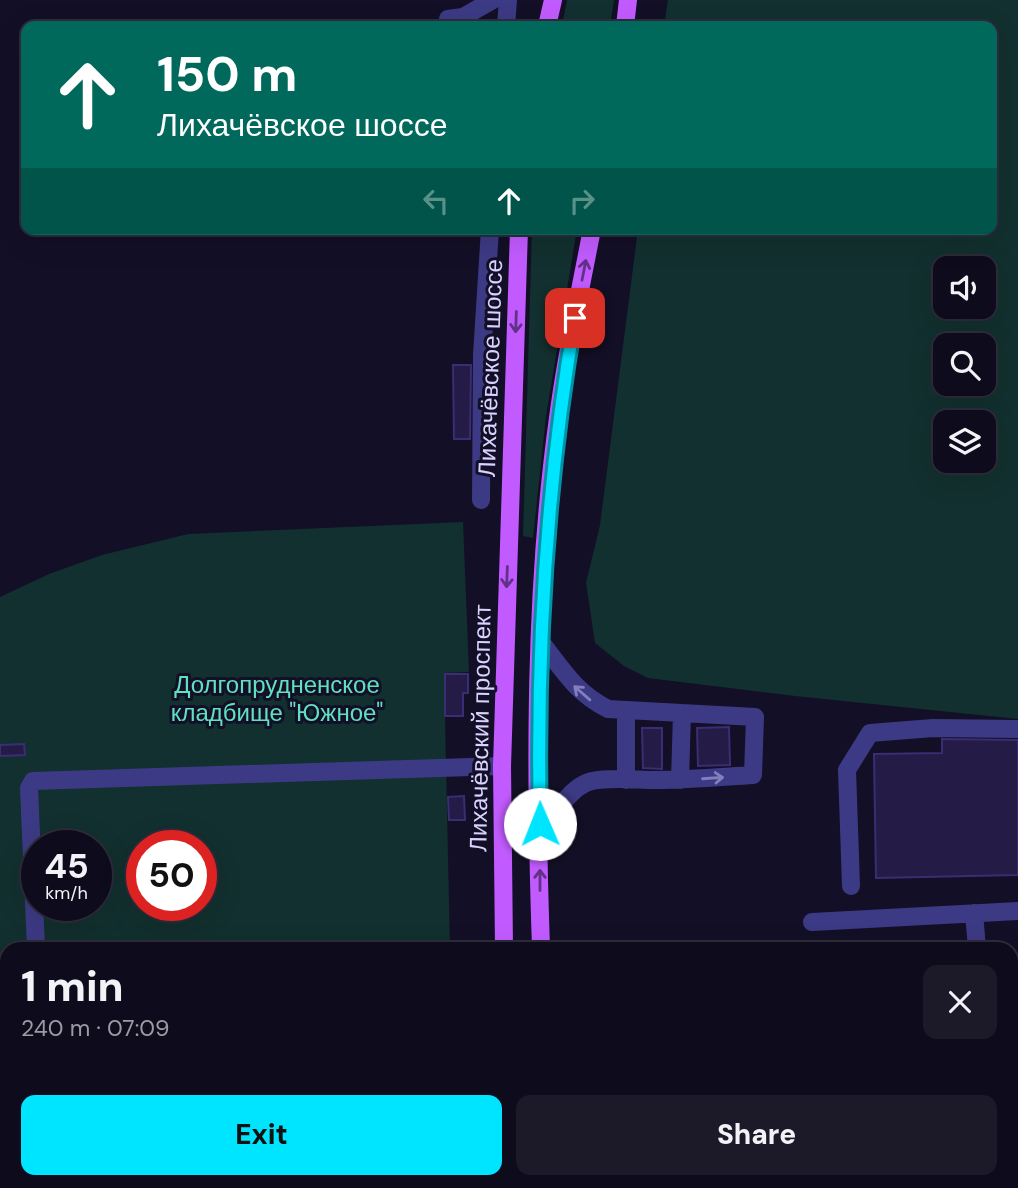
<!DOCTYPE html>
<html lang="en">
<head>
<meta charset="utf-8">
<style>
  body { margin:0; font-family:"DM Sans",sans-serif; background:#1c1929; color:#f1f3f6; height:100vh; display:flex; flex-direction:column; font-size:26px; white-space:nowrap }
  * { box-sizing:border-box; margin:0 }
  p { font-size:23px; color:#9b9ba3 }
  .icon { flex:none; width:38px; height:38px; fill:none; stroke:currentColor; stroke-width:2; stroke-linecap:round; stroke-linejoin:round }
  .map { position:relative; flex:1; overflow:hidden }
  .drawer { position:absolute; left:0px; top:942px; width:1018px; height:247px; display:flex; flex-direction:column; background:#0e0b1c; border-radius:21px 21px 0 0; box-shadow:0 7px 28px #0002,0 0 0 2px #2e2b3b }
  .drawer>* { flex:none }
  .banner { position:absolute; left:21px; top:21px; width:976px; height:214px; border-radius:14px; box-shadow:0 7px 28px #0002,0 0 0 2px #2e2b3b; background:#00695c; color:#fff; overflow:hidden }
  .controls { position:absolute; left:933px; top:256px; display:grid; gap:14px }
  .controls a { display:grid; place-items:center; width:63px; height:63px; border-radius:14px; background:#0e0b1c; box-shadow:0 7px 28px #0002,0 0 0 2px #2e2b3b; font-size:35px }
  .speed { position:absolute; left:21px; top:830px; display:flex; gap:14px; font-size:35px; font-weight:700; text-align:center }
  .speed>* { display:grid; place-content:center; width:91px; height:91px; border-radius:50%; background:#0e0b1c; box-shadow:0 7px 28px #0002,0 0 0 2px #2e2b3b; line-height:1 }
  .speed small { font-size:18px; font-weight:400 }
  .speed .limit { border:10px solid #d22; background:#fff; color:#111 }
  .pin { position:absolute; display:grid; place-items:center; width:60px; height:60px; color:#fff; margin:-30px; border-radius:14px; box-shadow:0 4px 10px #0006 }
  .me { position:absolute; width:77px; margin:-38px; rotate:359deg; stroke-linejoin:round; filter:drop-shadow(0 0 5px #0008) }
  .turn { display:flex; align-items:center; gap:24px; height:147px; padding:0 21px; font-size:32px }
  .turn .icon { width:91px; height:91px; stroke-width:2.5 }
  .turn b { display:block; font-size:49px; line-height:60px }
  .lanes { display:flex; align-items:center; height:66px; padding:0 21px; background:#0003; justify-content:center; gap:35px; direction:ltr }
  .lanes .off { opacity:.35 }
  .round { display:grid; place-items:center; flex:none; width:74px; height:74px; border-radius:14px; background:#1c1929 }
  .head { display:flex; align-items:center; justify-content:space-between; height:119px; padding:0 21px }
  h1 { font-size:42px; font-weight:800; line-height:52px }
  .button { display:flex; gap:14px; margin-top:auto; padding:14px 21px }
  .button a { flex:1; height:80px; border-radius:14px; background:#00e5ff; color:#111; font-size:28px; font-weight:800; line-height:80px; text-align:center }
  .button a+a { background:#1c1929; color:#f1f3f6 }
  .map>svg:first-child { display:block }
  .green { fill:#12302f; fill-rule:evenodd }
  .building { fill:#241b47; stroke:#3b2d73; stroke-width:2 }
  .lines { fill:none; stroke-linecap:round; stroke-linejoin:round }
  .path { stroke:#2fb8b0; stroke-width:2.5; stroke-dasharray:3.5 5; stroke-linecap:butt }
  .minor { stroke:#3d3a85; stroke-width:18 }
  .major { stroke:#c25bff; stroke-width:18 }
  .oneway { stroke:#623188 }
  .oneway2 { stroke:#837fbc }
  .route-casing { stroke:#0095a6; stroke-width:18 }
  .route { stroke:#00e5ff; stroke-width:12 }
  .labels { text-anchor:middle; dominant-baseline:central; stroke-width:6; stroke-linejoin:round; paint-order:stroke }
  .street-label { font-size:24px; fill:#d9d4ff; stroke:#130f26 }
  .park-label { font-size:24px; fill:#5fe0c0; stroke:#130f26 }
</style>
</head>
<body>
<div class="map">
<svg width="1018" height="1188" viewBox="0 0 1018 1188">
  <rect width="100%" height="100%" fill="#130f26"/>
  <!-- green -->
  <path class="green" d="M567,0H614L610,26H562Z
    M668,0H1018V719L795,696L648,678L624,666L595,643L586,583L600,525L638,229H992V26H664ZM945,268H984V306H945ZM945,345H984V383H945ZM945,422H984V460H945Z
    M532,229H577L546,416L533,538L523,536Z
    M463,522L469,672L444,673L450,948H7V1181H456L457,1188H0V597L49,574L102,555L188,534ZM37,845H96V905H37ZM142,845H201V905H142Z"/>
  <!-- building -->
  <path class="building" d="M453,365H471L470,439H454Z
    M445,674H468V693H463V716H445Z
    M729,727L730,765L698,766L697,728Z
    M642,728H662V769L643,768Z
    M942,739L1018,740V875L876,878L874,754L942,753Z
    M24,744L25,755L0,756V745Z
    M464,796L465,820H449L448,797Z"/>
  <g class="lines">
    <!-- path -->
    <path class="path" d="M558,942H568V948"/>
    <!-- minor -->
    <path class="minor" d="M448,19L463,17L493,0
      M506,26L508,0
      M481,500L482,355L490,229
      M626,710V780
      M680,780L682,713
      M540,847C547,825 567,787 592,781C611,777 636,780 656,780C689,780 721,777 753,775L755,717L608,709C575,692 563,670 541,642
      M851,886L847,770L870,733L933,728L1018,729
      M974,913L977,948
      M812,922L1018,911
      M36,948L29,788L33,781L502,766
      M1018,1116V1133
      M39,1181V1188
      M990,1181L991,1188"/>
    <!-- major -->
    <path class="major" d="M547,26L553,0
      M625,26L628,0
      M504,948L502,766L519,229
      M541,948C535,772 534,592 558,418C566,355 580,292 592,229
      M511,1181V1188
      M548,1181V1188"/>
  </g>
  <!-- one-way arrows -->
  <defs><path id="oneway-shaft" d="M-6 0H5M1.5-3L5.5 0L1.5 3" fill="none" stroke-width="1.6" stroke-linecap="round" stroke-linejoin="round" transform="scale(1.75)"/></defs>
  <g class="oneway">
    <use href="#oneway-shaft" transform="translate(584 270) rotate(-79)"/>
    <use href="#oneway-shaft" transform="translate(516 322) rotate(92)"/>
    <use href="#oneway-shaft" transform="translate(507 577) rotate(92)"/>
    <use href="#oneway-shaft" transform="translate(540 880) rotate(-90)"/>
  </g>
  <g class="oneway2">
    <use href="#oneway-shaft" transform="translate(582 693) rotate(-139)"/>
    <use href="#oneway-shaft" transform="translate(713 778) rotate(-4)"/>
  </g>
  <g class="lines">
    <!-- route casing -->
    <g class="route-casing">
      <path id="route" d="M540,824C536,654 546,485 575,318"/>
    </g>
    <!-- route -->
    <use href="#route" class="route"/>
  </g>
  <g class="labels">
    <!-- street labels -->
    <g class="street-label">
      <text transform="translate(490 368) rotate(-88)">Лихачёвское шоссе</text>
      <text transform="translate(480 728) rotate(-89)">Лихачёвский проспект</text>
    </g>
    <!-- park labels -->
    <g class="park-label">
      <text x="277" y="684">Долгопрудненское<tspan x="277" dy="28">кладбище "Южное"</tspan></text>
    </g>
  </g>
</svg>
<div class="controls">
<a><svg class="icon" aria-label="sound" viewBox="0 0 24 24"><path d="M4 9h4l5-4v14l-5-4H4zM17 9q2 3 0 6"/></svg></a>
<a><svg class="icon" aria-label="search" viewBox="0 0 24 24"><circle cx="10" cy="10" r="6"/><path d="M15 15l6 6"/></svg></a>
<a><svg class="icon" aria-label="layers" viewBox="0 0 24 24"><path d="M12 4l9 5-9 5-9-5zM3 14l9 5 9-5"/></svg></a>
</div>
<div class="speed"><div>45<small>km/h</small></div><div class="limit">50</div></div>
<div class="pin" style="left:575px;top:318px;background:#d93025"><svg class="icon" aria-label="arrive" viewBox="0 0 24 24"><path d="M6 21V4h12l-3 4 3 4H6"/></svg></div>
<svg class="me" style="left:540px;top:824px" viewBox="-20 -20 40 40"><circle r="19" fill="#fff"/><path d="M0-13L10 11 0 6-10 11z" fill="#00e5ff"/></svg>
<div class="banner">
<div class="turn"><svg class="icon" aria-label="ahead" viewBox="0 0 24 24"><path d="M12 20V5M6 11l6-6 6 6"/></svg><div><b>150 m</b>Лихачёвское шоссе</div></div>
<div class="lanes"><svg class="icon off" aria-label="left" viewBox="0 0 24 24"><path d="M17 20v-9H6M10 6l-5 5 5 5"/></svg><svg class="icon" aria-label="ahead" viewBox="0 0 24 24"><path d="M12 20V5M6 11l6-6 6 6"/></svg><svg class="icon off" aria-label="right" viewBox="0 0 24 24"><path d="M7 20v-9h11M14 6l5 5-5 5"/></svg></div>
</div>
<section class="drawer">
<div class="head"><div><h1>1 min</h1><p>240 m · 07:09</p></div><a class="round"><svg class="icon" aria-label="close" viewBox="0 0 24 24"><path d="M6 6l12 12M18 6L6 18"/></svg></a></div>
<div class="button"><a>Exit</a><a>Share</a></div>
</section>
</div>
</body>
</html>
